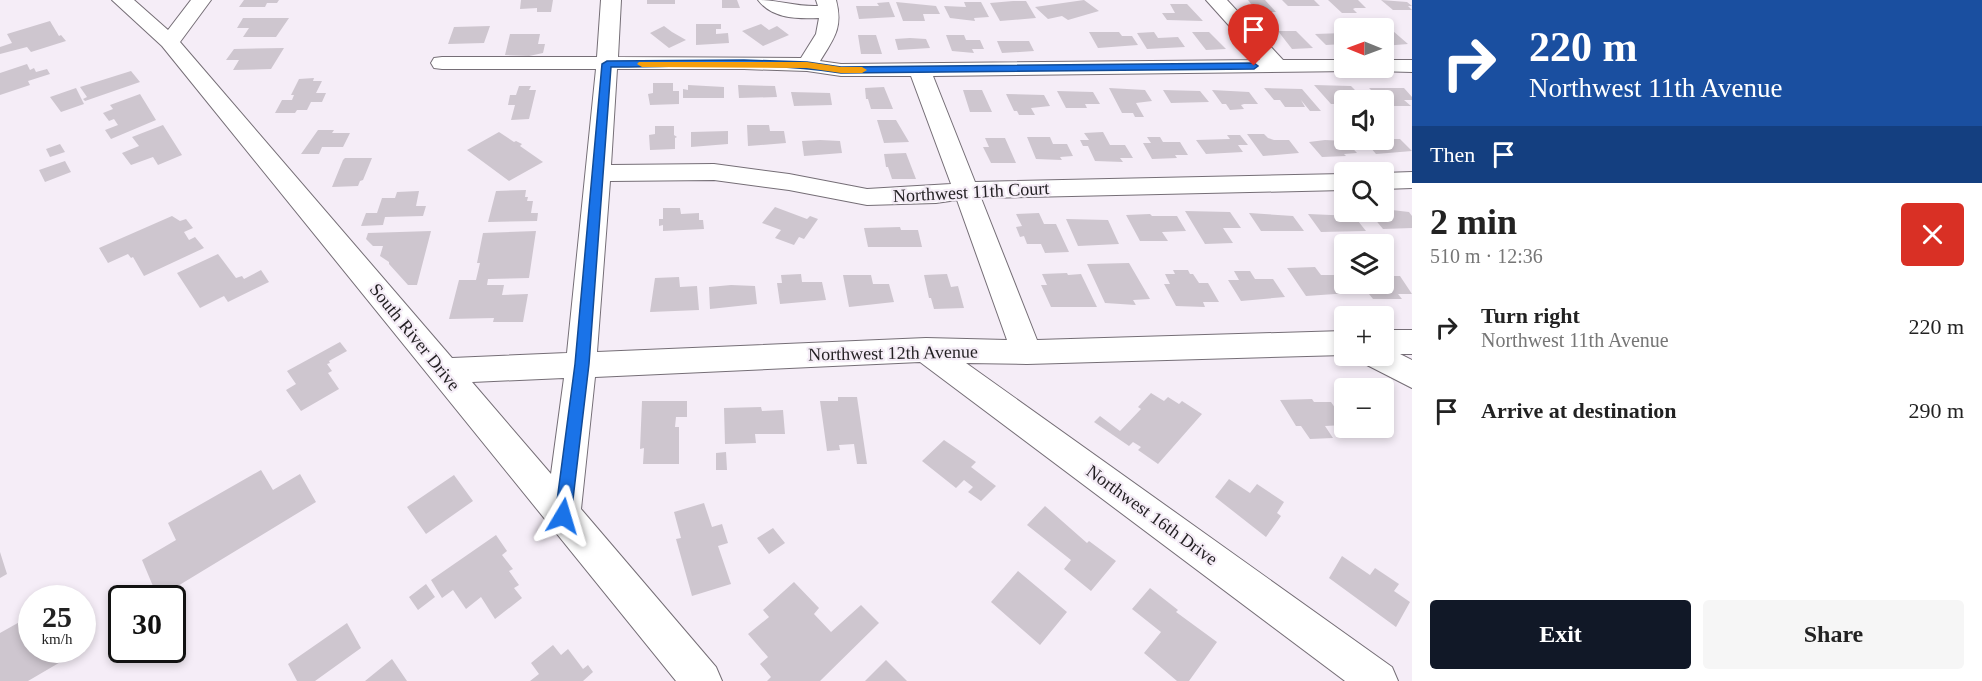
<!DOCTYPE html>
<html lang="en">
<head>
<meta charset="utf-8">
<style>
  body { margin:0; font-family:"Times New Roman",serif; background:#f6f6f6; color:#222; height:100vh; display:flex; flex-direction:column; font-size:22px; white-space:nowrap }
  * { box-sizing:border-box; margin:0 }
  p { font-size:20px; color:#767676 }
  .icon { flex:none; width:33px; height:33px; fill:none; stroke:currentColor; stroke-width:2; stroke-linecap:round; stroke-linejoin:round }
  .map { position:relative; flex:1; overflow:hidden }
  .panel { display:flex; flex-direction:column; background:#fff; width:570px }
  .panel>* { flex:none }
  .hud { background:#1a4fa0; color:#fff; overflow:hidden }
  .needle { width:39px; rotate:271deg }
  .buttons { position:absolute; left:1334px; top:18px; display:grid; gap:12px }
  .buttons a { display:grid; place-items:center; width:60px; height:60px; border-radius:6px; background:#fff; box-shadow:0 3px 9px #0003; font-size:30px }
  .speed { position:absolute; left:18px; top:585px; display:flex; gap:12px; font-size:30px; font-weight:700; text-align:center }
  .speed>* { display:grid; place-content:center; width:78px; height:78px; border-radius:50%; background:#fff; box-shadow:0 3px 9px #0003; line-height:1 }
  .speed small { font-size:15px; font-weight:400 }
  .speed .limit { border:3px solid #111; border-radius:9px; background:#fff; color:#111 }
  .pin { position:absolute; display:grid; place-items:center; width:51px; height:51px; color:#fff; margin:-62px -26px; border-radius:50% 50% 50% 0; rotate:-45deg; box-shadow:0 0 6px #0007 }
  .pin .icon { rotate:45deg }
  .me { position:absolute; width:66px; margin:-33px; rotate:7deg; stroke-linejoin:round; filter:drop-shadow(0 0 4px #0008) }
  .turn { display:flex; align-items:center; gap:21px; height:126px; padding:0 18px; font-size:27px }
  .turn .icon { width:78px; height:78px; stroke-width:2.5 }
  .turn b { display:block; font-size:42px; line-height:51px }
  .then { display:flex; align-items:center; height:57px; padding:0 18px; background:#0003; gap:12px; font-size:22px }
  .round { display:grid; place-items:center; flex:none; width:63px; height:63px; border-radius:6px; background:#f6f6f6 }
  .headline { display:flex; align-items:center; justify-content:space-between; height:102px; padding:0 18px }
  h1 { font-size:36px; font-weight:800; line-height:45px }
  .button { display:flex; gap:12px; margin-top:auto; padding:12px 18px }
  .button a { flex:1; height:69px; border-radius:6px; background:#111827; color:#fff; font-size:24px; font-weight:800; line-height:69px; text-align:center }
  .button a+a { background:#f6f6f6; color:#222 }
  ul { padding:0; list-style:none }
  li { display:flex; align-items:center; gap:18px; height:84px; padding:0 18px }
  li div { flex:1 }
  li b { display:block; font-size:22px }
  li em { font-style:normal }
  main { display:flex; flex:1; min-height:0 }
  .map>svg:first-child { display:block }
  .building { fill:#cec6cf }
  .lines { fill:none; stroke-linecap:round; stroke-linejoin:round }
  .minor-casing { stroke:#756e76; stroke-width:2 }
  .minor { fill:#fff; fill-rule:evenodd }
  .route { fill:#1a73e8; stroke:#114b97; stroke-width:1.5 }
  .slow { fill:#f59e0b }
  .labels { text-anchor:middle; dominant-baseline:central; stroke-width:4.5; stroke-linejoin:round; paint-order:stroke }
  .street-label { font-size:18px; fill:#221f22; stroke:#f5edf7 }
</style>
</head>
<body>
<main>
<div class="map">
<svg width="1412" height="681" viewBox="0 0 1412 681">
  <rect width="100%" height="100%" fill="#f5edf7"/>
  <!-- building -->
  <path class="building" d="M244,0H279L277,3H267L265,7H239Z
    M521,0H553L551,12H537V8L520,9Z
    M647,0H675V4H647Z
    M722,0H737L740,8H722Z
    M1084,0L1099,11L1068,20L1062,16L1048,19L1035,7Z
    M1248,0H1265L1276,12H1257Z
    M1282,0H1314L1320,6H1288Z
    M1328,0H1358L1366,8H1355L1353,9L1357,13H1342Z
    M1381,0L1407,2L1412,6H1408L1412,10H1393Z
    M1013,1H1026L1036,18L1000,21L990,3Z
    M889,2L895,17L859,19L856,6H879L877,3Z
    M896,2L936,6L940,14H923L925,21H903Z
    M964,2H981L989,17L974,18L975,21L950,18L944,6L966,7Z
    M1170,4H1187L1203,21L1167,20L1162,13H1175Z
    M243,18H289L276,37H243L249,28H237Z
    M50,21L59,36L61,35L66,41L31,52L27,47L0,54V47L12,43L7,34Z
    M696,24H721V29H716V34L728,33L729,43L696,45Z
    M761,24L769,30L777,26L789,35L763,46L742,31Z
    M490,26L484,43L448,44L454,27Z
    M664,26L672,32L686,40L669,48L650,33Z
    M1278,31H1296L1313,48L1292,49Z
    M1383,31H1393L1408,44L1383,46Z
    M1089,32H1119L1122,36H1132L1138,45L1098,48Z
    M1154,32L1158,38L1178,37L1185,47L1147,49L1137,33Z
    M1192,32H1209L1226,49L1206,50Z
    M1344,33V44L1326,45L1315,34Z
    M510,34H540L538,44H545L543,53L529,56L505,55Z
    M858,35H876L882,54H861Z
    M946,35H964L966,40H980L984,49H972L974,53L952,51Z
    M910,38L926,39L930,48L898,50L895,39Z
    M997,41H1029L1034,51L1002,53Z
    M284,48L271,69L233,70L239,60H226L234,49Z
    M27,64L30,70L34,68L36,72L47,69L50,74L28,81L30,85L0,95V73Z
    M131,71L140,82L85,101L83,99L87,97L80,87Z
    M314,78L313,81H322L316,93H326L322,102H311L307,110H297L295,113H275L282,100H292L294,95H291L299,79Z
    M653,83H673V91H679V104L650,105L648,94L653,93Z
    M688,85L724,87V98H683V89L688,90Z
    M738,85L775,86L777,97L739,98Z
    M1314,85L1351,86L1362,97L1347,98L1350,100H1344V104H1331Z
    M519,86H531L529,90H536L529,119L511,120L515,105H508L510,95H516Z
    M884,87L893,109H871L868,99H866L865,88Z
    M76,88L84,104L61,112L50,97Z
    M1109,88L1145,90L1152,101L1136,103L1144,117H1135L1133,113H1122Z
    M1264,88L1302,89L1321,111H1310L1301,100L1305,107H1285L1280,100H1274Z
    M1369,88H1404L1412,97V100H1404L1411,106H1387Z
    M963,90H982L992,112H970Z
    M1163,90L1200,91L1209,102L1171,103Z
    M1212,90L1249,92L1258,104H1244L1241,105L1244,109L1230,110L1226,104H1222Z
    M1057,91L1093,92L1100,104H1085L1087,108H1066Z
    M791,92L830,93L832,105L794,106Z
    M140,94L156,120L111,139L105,130L118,125L114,119L109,121L103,113L113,109L110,105Z
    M1006,94L1044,95L1050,106L1031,108L1035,115H1019L1017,111H1014Z
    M877,120H896L909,142L884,143Z
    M163,125L182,155L158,165L153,157L131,165L122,153L139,146L132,137Z
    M747,125H769L770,131H784L786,143L748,146Z
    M655,126H674V135L677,137L675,138V149L650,150L649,135L655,134Z
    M318,130H334L332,133H350L343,147H322L319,154H301Z
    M728,131V144L691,147V132Z
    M499,132L514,142L516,141L522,144L520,146L543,162L509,181L467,150Z
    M1103,132L1110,145H1125L1133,158H1120L1123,162L1095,161L1088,146H1083L1080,140H1089L1084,133Z
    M1247,134H1264L1268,138L1274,140H1289L1299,153L1263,156Z
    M1227,135H1240L1248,145H1238L1243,152L1206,154L1196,140L1230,139Z
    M1383,136L1385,139H1400L1412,151L1376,154L1364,140H1383Z
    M1027,137H1050L1053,144H1067L1073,156L1060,157L1062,160L1036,159Z
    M1147,137H1160L1163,142H1180L1188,155H1175L1177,158L1152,159L1143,143H1151Z
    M985,138H1005L1016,163H991L983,147H989Z
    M820,140L840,141L842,153L804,156L802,141Z
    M1325,140L1346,141L1357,153L1344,154L1346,156L1322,157L1309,142Z
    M60,144L65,152L50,157L46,149Z
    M906,153L916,179H892L888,167H886L884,154Z
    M345,158H372L363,180L360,181L358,186L332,187L343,160Z
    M65,161L71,172L45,182L39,170Z
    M526,190L525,197H528L527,201H533L531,213H538L537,221L488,222L496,191Z
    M419,191L416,206H426L423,216L385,217L383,225L361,226L366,213H377L382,198H395L397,192Z
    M775,207L807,219L810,216L818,219L804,239L799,237L794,245L775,238L781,230L762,223Z
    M663,208H680L681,214L699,213V220H703L704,229L663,231V225L659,226V219H663Z
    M1383,209L1409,212L1412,216V228L1383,229L1369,212H1383Z
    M1185,211L1230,212L1241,228H1223L1233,243L1205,244Z
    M1039,213L1044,224H1056L1069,252L1045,253L1041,244H1027L1024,236L1020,237L1016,227L1022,226L1016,214Z
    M1249,213L1293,216L1304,231H1261Z
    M1150,214L1152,216H1177L1186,231L1162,232L1168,241H1140L1126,215Z
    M1308,214L1354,216L1366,231L1321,232Z
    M172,216L180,221L186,219L193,228L184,232L189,240L195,237L204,248L144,276L133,257L131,258L128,254L108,263L99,248Z
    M1066,219L1108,220L1119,244L1078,246Z
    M900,227L901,230H918L922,247H868L864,228Z
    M431,231L417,285H408L389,264V262L380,256L383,246H373L366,239L368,233Z
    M536,231L529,278L488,279L487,285H504L502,295L528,294L523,322H493L494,318L449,319L459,280H476L480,263H477L483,233Z
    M218,254L236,278L242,276L244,279L261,270L269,282L228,302L224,296L200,308L177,273Z
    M1129,263L1150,299L1133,300L1136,305L1105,303L1087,264Z
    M1315,267L1321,275H1337L1350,293L1306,296L1287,268Z
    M1173,270H1188L1190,274H1193L1199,283H1208L1219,302H1203L1205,307L1176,306L1164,284H1170L1165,274H1175Z
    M1234,271H1250L1255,279H1273L1285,297L1241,301L1228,280H1239Z
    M1067,273L1068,275L1081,274L1097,307H1051L1041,285H1047L1042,274Z
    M801,274L802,282H822L826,300L780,304L777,283H782L781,275Z
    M947,274L951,287L958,286L964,308L934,309L931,298H929L924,275Z
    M843,275H871L873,284H889L894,302L849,307Z
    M1383,276H1400L1412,294H1398L1402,299H1373L1361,284H1383Z
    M679,277L680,287L697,286L699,310L650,312L655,278Z
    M731,285L755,286L757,304L710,309L709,287Z
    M340,342L347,351L329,361L330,363L327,364L332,371L328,373L339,389L301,411L286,390L296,384L287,371Z
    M1151,393L1164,401L1168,397L1179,404L1182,401L1202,414L1158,464L1138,450L1141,447L1133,442L1129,446L1094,422L1100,416L1120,431L1141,409L1138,407Z
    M838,397H857L867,464H857L854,444L839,445L840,450L827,451L820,401H838Z
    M1312,399L1314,402H1331L1344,421V425L1325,426L1333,438L1310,439L1301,426H1296L1280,400Z
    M642,401H687V417H676L675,427H679V464H643L644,448L640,449Z
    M761,407L762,411L783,410L785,434H755L756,443L725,444L724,408Z
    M944,440L976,462L971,467L996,486L981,501L968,492L973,487L964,480L956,488L922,461Z
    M726,452L727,470H716V453Z
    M261,470L273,490L300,474L316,502L158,598L142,560L176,540L168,523Z
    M454,475L473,501L426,534L407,507Z
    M1229,479L1250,493L1257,484L1284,502L1277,513L1281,516L1266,537L1215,497Z
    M704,503L712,527L722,524L728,543L718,546L731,584L692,596L676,539L681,538L674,512Z
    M1045,506L1087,543L1089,541L1116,561L1091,591L1064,569L1071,560L1027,525Z
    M773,528L785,543L769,554L757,538Z
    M496,535L507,551L502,555L513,569L509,571L519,585L514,588L522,598L495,619L481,597L466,609L453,590L442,598L431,580Z
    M0,552L7,574L0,578Z
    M1342,556L1370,575L1375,568L1399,584L1394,591L1410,602L1396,627L1329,578Z
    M1018,571L1067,612L1040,645L991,602Z
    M794,582L819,608L814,614L831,632L861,605L879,623L820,681H767L771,677L760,664L768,657L748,634L769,617L763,610Z
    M426,584L435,597L418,610L409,597Z
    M1150,588L1178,610L1176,612L1217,642L1189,681H1177L1144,653L1161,632L1132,609Z
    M32,615V650H81L28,681H0V633Z
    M347,623L361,648L315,681H297L288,664Z
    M553,645L561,655L568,649L583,669L588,665L593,672L583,681H530L539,674L531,663Z
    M392,659L407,681H365Z
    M886,660L907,681H865Z"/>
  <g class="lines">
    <!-- minor casing -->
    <g class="minor-casing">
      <path id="minor" d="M112,0H134L168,30L191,0H211L180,42L452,358L567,353L596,69H442L434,68L431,63L434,58L442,57H597L601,0H621L618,57L801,58L816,34L819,18C798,19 772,19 758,0C779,0 796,7 818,6L816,0H836C843,27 835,37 820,61L841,64L1260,60L1206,0H1227L1283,60H1344V68H1354L1352,71L933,76L975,182L1344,174V190L981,198L1037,340L1344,331V355L1027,364L966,363L1392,667L1398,681H1345L920,362L595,377L581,509L716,667L722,681H676L162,46ZM617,69H744L807,71L841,76H911L951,184L867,189L789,174L714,164L611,165ZM714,180L789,190L867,205L936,203L957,200L1007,340L926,338L597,352L610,181ZM564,378L551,474L472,382Z
        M1383,60H1412V72L1375,71L1373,68H1383Z
        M1412,172V188L1383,189V173Z
        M1383,330H1412V354H1400L1412,360V388L1367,365L1363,356H1383Z"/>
    </g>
    <!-- minor -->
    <use href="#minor" class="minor"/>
  </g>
  <!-- route -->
  <path class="route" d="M744,60L807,62L841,67L1254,63L1258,66L1254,69L841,73C765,61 688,67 611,67L589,364L571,516L569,521L563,523L557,521L555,516L575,364L602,64L607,61Z"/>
  <!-- slow -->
  <path class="slow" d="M639,62H807L841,67H862L867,70L862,73H841L807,68L642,67L637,64Z"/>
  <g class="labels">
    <!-- street labels -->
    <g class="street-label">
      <text transform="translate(971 192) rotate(-3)">Northwest 11th Court</text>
      <text transform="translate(415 337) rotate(51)">South River Drive</text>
      <text transform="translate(893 353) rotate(-1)">Northwest 12th Avenue</text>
      <text transform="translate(1152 515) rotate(36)">Northwest 16th Drive</text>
    </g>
  </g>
</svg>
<div class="buttons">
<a><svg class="needle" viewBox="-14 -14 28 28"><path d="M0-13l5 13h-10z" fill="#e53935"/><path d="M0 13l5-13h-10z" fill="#767676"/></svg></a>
<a><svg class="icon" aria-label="sound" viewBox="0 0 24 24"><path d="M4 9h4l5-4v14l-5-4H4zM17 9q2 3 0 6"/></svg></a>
<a><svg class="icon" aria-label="search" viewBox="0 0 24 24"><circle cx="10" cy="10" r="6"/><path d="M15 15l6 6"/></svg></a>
<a><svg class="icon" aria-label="layers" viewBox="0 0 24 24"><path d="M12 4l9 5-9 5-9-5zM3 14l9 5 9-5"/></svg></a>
<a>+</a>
<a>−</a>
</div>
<div class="speed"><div>25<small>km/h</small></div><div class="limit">30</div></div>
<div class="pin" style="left:1254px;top:66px;background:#d93025"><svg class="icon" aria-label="arrive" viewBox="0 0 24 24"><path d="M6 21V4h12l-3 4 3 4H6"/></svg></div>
<svg class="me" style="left:563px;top:516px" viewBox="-20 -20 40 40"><path d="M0-17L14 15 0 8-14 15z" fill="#1a73e8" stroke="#fff" stroke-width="4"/></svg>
</div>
<section class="panel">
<div class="hud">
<div class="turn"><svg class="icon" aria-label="right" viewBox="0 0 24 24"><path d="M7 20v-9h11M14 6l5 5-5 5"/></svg><div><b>220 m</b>Northwest 11th Avenue</div></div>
<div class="then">Then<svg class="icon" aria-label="arrive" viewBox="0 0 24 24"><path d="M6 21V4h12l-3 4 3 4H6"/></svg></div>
</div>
<div class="headline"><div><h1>2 min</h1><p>510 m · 12:36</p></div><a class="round" style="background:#d93025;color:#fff"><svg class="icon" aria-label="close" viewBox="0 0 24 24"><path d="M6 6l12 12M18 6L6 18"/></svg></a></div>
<ul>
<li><svg class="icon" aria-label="right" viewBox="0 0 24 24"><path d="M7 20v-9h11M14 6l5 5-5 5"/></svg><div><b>Turn right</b><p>Northwest 11th Avenue</p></div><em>220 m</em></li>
<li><svg class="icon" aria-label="arrive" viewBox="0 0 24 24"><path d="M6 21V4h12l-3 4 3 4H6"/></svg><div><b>Arrive at destination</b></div><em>290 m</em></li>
</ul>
<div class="button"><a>Exit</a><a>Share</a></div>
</section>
</main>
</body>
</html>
